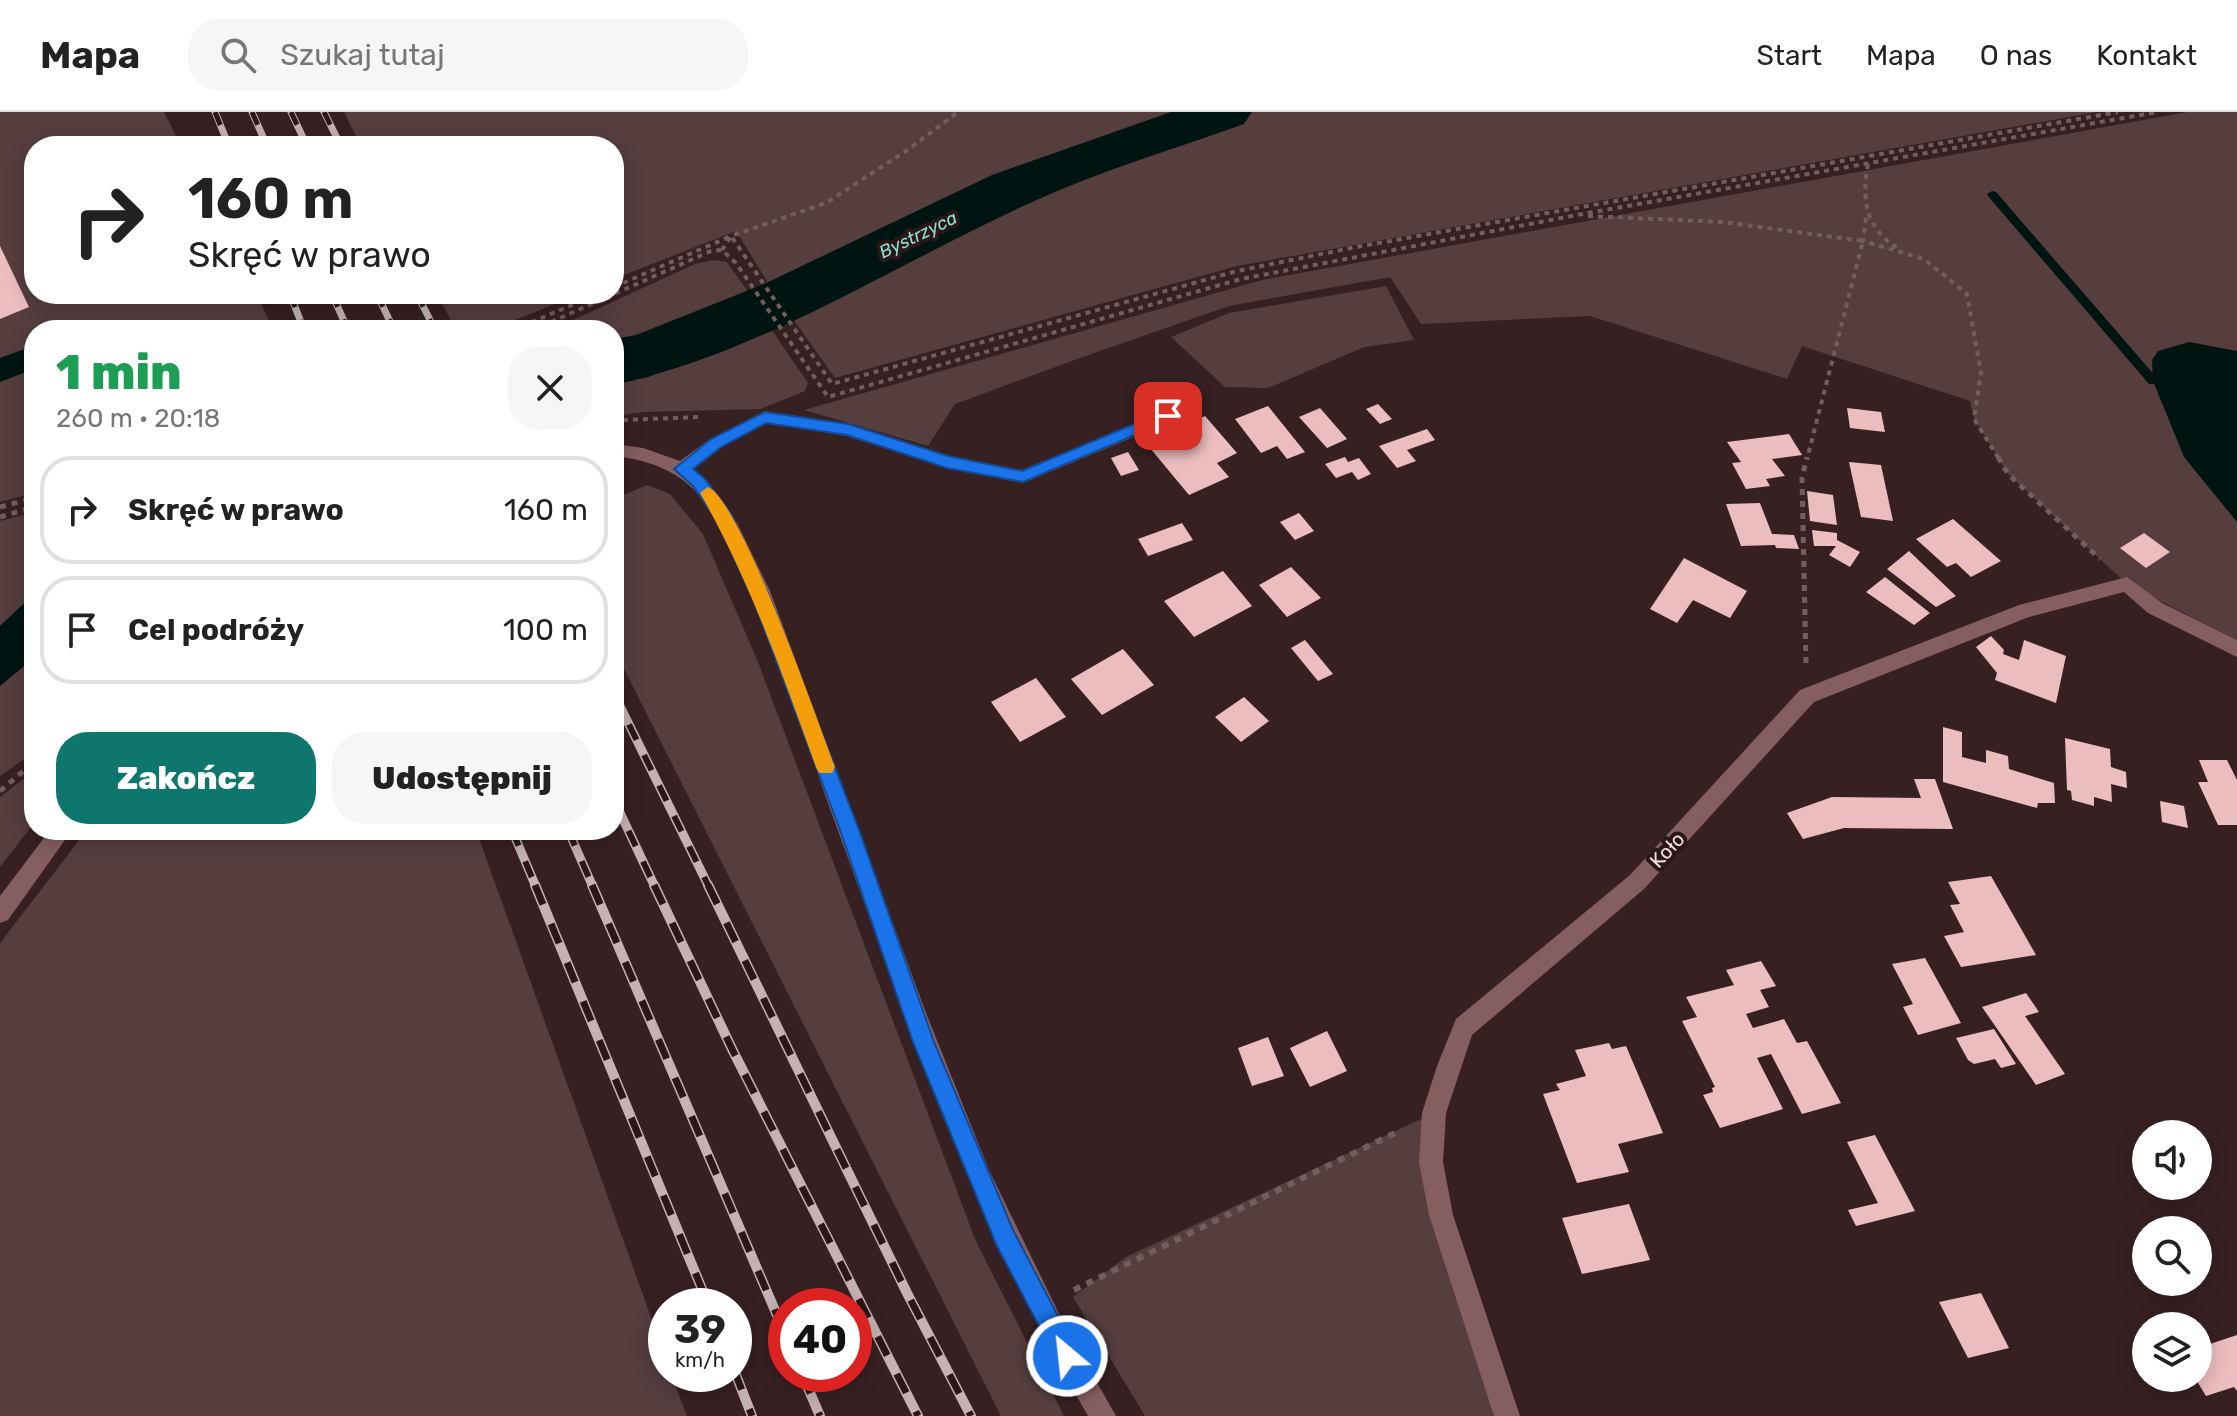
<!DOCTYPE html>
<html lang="pl">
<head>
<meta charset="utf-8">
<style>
  body { margin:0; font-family:Rubik,sans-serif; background:#f6f6f6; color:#222; height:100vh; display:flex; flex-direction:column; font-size:30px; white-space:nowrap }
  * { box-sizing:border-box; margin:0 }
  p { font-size:26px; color:#767676 }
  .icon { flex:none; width:44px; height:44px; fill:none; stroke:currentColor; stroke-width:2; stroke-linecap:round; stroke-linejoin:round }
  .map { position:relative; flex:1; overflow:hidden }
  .sheet { position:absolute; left:24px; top:208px; width:600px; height:520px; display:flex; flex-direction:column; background:#fff; border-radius:32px; box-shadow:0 4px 20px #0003 }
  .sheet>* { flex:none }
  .hud { position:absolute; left:24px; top:24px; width:600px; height:168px; border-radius:32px; box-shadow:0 4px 20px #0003; background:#fff; color:#222; overflow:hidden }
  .fabs { position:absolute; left:2132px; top:1008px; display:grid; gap:16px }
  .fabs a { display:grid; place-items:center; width:80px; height:80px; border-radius:50%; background:#fff; box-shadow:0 4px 20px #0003; font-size:40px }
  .speed { position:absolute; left:648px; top:1176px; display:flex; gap:16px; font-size:40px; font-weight:700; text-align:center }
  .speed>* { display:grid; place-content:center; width:104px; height:104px; border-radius:50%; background:#fff; box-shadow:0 4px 20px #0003; line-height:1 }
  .speed small { font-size:20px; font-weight:400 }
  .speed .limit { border:12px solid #d22; background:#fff; color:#111 }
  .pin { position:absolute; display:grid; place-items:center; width:68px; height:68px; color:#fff; margin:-34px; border-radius:16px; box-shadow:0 4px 12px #0006 }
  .me { position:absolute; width:88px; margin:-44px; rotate:332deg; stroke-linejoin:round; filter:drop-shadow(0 0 6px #0008) }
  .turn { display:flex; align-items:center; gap:28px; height:168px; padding:0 32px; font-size:36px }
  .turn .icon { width:104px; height:104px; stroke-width:2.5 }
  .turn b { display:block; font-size:56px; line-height:68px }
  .round { display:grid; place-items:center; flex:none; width:84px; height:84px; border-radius:32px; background:#f6f6f6 }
  .summary { display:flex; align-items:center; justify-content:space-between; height:136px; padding:0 32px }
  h1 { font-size:48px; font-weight:800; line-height:60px; color:#1e9e55 }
  .primary-button { display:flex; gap:16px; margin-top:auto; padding:16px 32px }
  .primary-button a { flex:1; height:92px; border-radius:32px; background:#0f766e; color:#fff; font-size:32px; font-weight:800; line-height:92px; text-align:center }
  .primary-button a+a { background:#f6f6f6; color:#222 }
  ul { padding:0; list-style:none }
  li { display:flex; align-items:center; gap:24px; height:108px; margin:0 16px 12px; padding:0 16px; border:4px solid #e0e0e0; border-radius:32px }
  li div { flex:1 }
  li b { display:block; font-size:30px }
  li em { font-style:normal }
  header { display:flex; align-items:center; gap:48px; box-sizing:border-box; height:112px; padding:0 40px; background:#fff; border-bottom:2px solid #e0e0e0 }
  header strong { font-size:38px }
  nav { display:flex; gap:44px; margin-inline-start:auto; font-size:28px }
  .search { width:560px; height:72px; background:#f6f6f6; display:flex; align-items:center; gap:20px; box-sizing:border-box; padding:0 28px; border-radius:32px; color:#767676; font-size:30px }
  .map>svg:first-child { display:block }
  .green { fill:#563e3f }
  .water { fill:#001512 }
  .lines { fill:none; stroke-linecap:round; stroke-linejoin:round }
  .stream { fill:#001512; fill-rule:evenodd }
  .river { fill:#001512; fill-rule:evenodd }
  .building { fill:#ecbdbf }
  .path-far2 { stroke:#725e5f; stroke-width:4; stroke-dasharray:5 5; stroke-linecap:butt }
  .path-far1 { stroke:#725e5f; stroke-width:5; stroke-dasharray:6 6; stroke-linecap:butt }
  .path { stroke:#725e5f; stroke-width:6; stroke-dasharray:7 7; stroke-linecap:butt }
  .minor { fill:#855e60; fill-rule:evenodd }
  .rail-far2-casing { stroke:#c4b2b4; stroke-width:7 }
  .rail-far1-casing { stroke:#c4b2b4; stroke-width:9 }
  .rail-casing { stroke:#c4b2b4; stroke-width:10 }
  .rail-far2 { stroke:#2c1718; stroke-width:5; stroke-dasharray:14; stroke-linecap:butt }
  .rail-far1 { stroke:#2c1718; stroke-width:6; stroke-dasharray:17; stroke-linecap:butt }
  .rail { stroke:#2c1718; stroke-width:7; stroke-dasharray:21; stroke-linecap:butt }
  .route { fill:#1a73e8; stroke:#114b97; stroke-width:2 }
  .slow { fill:#f59e0b }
  .labels { text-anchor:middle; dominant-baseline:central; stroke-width:8; stroke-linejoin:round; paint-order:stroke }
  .far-water-label { font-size:18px; font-style:italic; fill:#8ce1d5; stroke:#2c1718 }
  .street-label { font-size:20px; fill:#efdfe0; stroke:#2c1718 }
</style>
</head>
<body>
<header>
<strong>Mapa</strong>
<div class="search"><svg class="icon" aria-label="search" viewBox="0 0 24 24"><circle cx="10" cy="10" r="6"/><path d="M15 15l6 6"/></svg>Szukaj tutaj</div>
<nav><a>Start</a><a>Mapa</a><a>O nas</a><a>Kontakt</a></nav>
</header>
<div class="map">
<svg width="2237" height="1304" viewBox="0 0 2237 1304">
  <rect width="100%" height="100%" fill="#372022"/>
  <!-- green -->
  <path class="green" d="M0,0H164L181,34H34V182H256L274,218H34V381L0,390Z
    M344,0H2097L1237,154L835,266L788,200L767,211L808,271L805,279L761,297L644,300L614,304V271L648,265L766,211L785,187L641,234L614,239V218H551L695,152L714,148L727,150L751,184L767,169L736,119L614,167V34H361Z
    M2188,0H2237V528L2127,472L2008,362L1974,307L1970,289L1802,234L1787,267L1590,204L1421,212L1390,165L1229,194L1080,246L955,292L928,334L804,298L1262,168Z
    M1386,174L1414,228L1364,235L1268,276L1225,275L1171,225L1229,201Z
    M437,182H579L491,218H456Z
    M647,373L670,382L703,422L758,550L975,1127L1064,1304H1001L614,537V387Z
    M34,400V482L0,514V409Z
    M34,545V640L0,664V574Z
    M34,659V711L0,755V685Z
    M87,718H476L666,1247V1262H671L687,1304H0V831Z
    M1434,1001L1431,1050L1507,1304H1145L1073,1185L1126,1145Z"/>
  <!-- water -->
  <path class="water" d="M751,185L786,187L767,211L648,265L614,271V239L641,234Z
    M2189,230L2237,239V410L2184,345L2153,269L2152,248L2158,239Z
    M33,234L34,257L0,270V246Z
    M34,482V546L0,574V514Z"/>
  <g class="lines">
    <!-- stream -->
    <path class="stream" d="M1992,79L1996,80L2157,266V272H2149L1988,84L1987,82Z"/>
    <!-- river -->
    <path class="river" d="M1171,0H1252L1244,12C1174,37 1100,59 1032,90C895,152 762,241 614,273V227L636,223L764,172L992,63Z"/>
  </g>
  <!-- building -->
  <path class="building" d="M0,134L29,195L0,207Z
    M1378,292L1392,307L1380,312L1366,297Z
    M1268,294L1305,340L1287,347L1277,334L1261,341L1235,307Z
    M1320,296L1347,327L1327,336L1299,305Z
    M1847,296L1881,300L1885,320L1850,316Z
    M1205,304L1237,341L1217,351L1229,365L1189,383L1145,330Z
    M1427,317L1435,328L1407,338L1416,349L1397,356L1379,334Z
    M1789,322L1802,343L1772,347L1785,364L1766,367L1770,374L1746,377L1732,351L1741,350L1727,330Z
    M1128,340L1139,358L1121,364L1111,346Z
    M1345,345L1348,350L1359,346L1371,362L1358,368L1352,360L1336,366L1325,352Z
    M1849,350L1881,353L1893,409L1861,405Z
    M1807,379L1833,383L1837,413L1810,409Z
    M1760,391L1772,422L1794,423L1799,437L1776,436L1775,433L1741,434L1726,392Z
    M1299,401L1314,419L1295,428L1280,410Z
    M1953,407L2001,449L1971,465L1956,451L1947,455L1916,427Z
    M1182,411L1193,428L1148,444L1138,427Z
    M1812,418L1837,421V428L1860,440L1850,455L1829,443L1836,434H1814Z
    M2144,421L2170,440L2146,456L2120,436Z
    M1909,439L1956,484L1936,495L1887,457Z
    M1684,446L1747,479L1730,506L1693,488L1677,511L1650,497Z
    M1291,455L1321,486L1287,505L1259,473Z
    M1223,459L1252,494L1194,525L1164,489Z
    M1885,465L1930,501L1914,513L1866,480Z
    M1991,524L2004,538L2003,542L2019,548L2024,528L2066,544L2056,591L1995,568L1997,561L1976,535Z
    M1305,528L1333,562L1318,569L1291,536Z
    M1123,537L1154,573L1102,603L1071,567Z
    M1036,566L1066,605L1020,630L991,590Z
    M1244,585L1269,609L1241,630L1215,605Z
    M1943,615L1962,620V645L1986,651V638L2008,644L2009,657L2054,671L2055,691H2038L2037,696L1943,670Z
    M2065,626L2110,637L2111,655L2126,660L2127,676L2111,672L2112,690L2094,685V694L2072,688L2071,679L2067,678Z
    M2199,648H2227L2237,668V713H2218L2198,670H2208Z
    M1914,667H1935L1953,717L1844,716L1803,727L1787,701L1832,685L1921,686Z
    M2160,689L2184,694L2188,716L2162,710Z
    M1991,764L2036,843L1961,855L1944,824L1964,820L1950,793L1960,792L1948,770Z
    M1925,846L1961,911L1918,923L1903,895L1913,892L1892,852Z
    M1761,849L1776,874L1760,878L1769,895L1746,902L1753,916L1784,907L1797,931L1807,929L1841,991L1802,1002L1771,942L1757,946L1783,997L1720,1016L1703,983L1713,980L1712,976L1715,975L1682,909L1697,905L1686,885L1734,873L1726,858Z
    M2026,881L2039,900L2025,904L2065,962L2036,973L1982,895Z
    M1994,917L2016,952L2001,956L1995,947L1974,952L1968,948L1956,926Z
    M1327,919L1347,959L1310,975L1290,936Z
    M1268,925L1284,964L1252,974L1238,936Z
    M1609,931L1612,937L1626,934L1663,1021L1618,1032L1629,1060L1577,1071L1543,982L1560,978L1556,972L1586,964L1575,938Z
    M1875,1023L1915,1099L1856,1114L1848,1098L1878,1091L1847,1030Z
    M1629,1092L1650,1148L1582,1162L1562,1106Z
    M1981,1181L2009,1236L1968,1246L1939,1190Z
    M2237,1223V1279L2234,1275L2206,1284L2195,1266H2198V1236Z"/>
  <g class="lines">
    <!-- path-far2 -->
    <path class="path-far2" d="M1868,52C1861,89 1866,118 1901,138
      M1588,104L1723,110L1863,129L1807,347
      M1866,106L1863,129L1924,147L1967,182L1981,261L1974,307L1999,347
      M722,138L731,124L826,91L909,37L958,0
      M614,175L731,124L832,272L1237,159L1356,135L2118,0
      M513,218L598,182
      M533,218L711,139L722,138L736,151L828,285L1241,167L1577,103L2157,0
      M623,308L701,305"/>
    <!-- path-far1 -->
    <path class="path-far1" d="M1998,345L2008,362L2100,447
      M0,395L34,386
      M0,405L34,395
      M1806,551L1802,366L1807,345
      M0,679L34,650"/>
    <!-- path -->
    <path class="path" d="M1074,1178L1399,1019"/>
    <!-- minor -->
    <path class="minor" d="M1168,298L1174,300L1176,304L1174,308L1023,371L947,356L847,324L767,311L722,335L693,358L710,372L737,411L770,479L926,901L989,1058L1067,1218L1116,1304H1088C975,1110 906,904 829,694C796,601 763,473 707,393C685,361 651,348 614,344V332L643,336L680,349L710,327L765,299L848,312L948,344L1022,358Z
      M2127,465L2162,491L2237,528V545L2148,501L2124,480L2029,505L1814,590L1644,777L1472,923L1446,1001L1443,1050L1453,1103L1520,1304H1494L1429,1103L1419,1050L1422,1001L1437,954L1456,907L1630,763L1800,578L2019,493Z
      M50,718H72L8,808L0,811V784Z"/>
    <!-- rail-far2 casing -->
    <g class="rail-far2-casing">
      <path id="rail-far2" d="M215,0L229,34
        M252,0L267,34
        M291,0L307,34
        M324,0L341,34
        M290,182L304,218
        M332,182L348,218
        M377,182L394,218
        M417,182L435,218"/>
    </g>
    <!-- rail-far1 casing -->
    <g class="rail-far1-casing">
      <path id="rail-far1" d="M614,582L709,775
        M614,688L655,775
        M512,718L536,775
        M568,718L593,775"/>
    </g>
    <!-- rail casing -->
    <g class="rail-casing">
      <path id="rail" d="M535,773L709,1194
        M592,773L786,1224
        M654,773L733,939L918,1304
        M708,773L907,1181L971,1304
        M734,1258L752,1304
        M802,1262L820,1304"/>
    </g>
    <!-- rail-far2 -->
    <use href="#rail-far2" class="rail-far2"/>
    <!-- rail-far1 -->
    <use href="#rail-far1" class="rail-far1"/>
    <!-- rail -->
    <use href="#rail" class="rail"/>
  </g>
  <!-- route -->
  <path class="route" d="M1168,298L1176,304L1173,307L1023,370L947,356L847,323L766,311L721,335L693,357L704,366L731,402L771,489L859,718L934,930L1013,1118L1079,1244L1075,1252L1067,1256L1059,1252L997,1134L913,930L840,718L754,489L718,410L693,374L674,357L711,327L765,300L848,312L948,344L1022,359Z"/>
  <!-- slow -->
  <path class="slow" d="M708,375C740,387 819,613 835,655L832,661H819L816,655C782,562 750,468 700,381Z"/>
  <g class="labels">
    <!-- far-water labels -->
    <g class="far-water-label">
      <text transform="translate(918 123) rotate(-26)">Bystrzyca</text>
    </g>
    <!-- street labels -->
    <g class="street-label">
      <text transform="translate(1667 738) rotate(-47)">Koło</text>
    </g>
  </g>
</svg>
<div class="fabs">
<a><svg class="icon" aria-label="sound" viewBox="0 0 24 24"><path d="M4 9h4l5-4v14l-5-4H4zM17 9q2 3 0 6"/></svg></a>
<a><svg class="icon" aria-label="search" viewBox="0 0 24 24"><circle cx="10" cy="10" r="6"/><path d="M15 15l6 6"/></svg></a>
<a><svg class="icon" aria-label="layers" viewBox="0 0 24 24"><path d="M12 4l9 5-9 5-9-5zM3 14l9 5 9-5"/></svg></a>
</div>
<div class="speed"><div>39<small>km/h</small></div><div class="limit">40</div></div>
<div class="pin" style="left:1168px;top:304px;background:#d93025"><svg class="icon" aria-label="arrive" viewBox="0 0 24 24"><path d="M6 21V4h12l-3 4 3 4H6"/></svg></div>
<svg class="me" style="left:1067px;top:1244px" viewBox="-20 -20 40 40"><circle r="17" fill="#1a73e8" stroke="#fff" stroke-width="3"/><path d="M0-11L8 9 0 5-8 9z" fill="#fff"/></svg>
<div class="hud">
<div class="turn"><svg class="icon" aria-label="right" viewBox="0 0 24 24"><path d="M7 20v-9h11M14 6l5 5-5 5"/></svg><div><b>160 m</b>Skręć w prawo</div></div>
</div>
<section class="sheet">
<div class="summary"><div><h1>1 min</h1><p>260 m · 20:18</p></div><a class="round"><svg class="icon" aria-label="close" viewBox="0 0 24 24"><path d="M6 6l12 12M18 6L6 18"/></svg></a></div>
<ul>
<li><svg class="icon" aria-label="right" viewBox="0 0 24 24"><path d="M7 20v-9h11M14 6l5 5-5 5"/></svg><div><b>Skręć w prawo</b></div><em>160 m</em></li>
<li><svg class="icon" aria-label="arrive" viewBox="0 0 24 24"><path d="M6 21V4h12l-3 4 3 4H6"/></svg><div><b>Cel podróży</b></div><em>100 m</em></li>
</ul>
<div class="primary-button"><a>Zakończ</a><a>Udostępnij</a></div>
</section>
</div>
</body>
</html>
